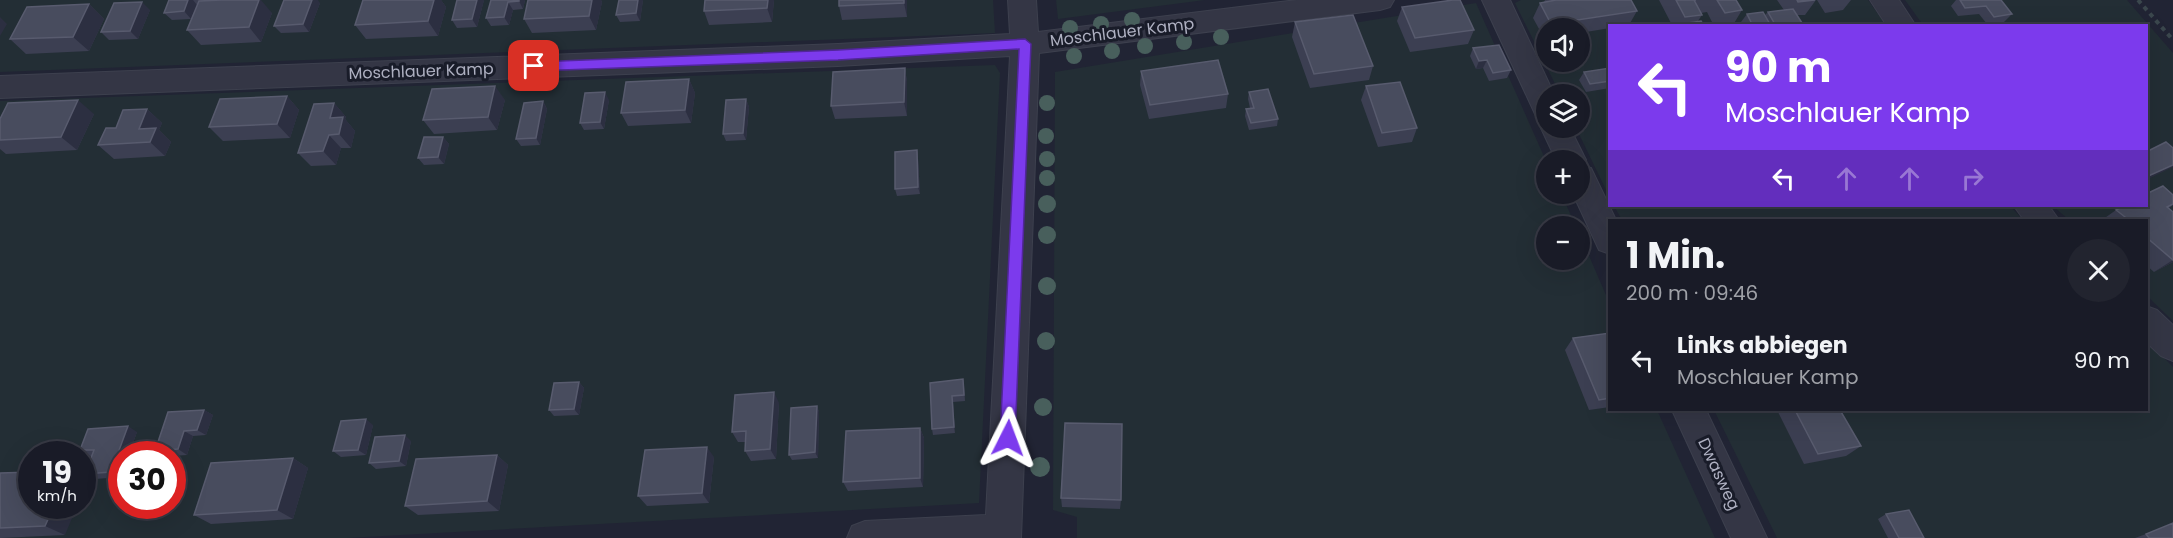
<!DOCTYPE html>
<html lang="de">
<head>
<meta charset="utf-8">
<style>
  body { margin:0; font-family:Poppins,sans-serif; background:#22242f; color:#f1f3f6; height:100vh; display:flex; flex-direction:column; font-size:22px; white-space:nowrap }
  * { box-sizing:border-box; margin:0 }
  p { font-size:20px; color:#9fa1a7 }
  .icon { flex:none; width:33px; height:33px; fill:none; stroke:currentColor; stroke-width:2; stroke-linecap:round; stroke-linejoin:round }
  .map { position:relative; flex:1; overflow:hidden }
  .panel { position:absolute; left:1608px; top:219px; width:540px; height:192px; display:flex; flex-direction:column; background:#191b27; border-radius:0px; box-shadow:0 6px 24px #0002,0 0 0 2px #373944 }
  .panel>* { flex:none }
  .hud { position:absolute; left:1608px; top:24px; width:540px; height:183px; border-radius:0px; box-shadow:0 6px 24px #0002,0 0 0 2px #373944; background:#7c3aed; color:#fff; overflow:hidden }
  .buttons { position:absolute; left:1536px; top:18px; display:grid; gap:12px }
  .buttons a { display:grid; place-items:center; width:54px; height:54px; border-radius:50%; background:#191b27; box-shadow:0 6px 24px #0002,0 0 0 2px #373944; font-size:30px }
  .speed { position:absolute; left:18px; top:441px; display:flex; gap:12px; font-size:30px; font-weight:700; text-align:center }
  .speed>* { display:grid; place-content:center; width:78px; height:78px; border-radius:50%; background:#191b27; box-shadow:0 6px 24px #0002,0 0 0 2px #373944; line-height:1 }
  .speed small { font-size:15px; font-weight:400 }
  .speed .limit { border:9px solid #d22; background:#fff; color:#111 }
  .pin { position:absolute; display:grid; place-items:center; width:51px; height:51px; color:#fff; margin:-26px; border-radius:12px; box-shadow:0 3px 9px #0006 }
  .me { position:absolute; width:66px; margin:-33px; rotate:3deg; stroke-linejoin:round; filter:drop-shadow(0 0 4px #0008) }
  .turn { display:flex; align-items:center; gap:21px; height:126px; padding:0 18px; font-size:27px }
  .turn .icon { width:78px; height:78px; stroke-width:2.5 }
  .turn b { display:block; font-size:42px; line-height:51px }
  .lanes { display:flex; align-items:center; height:57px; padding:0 18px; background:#0003; justify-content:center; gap:30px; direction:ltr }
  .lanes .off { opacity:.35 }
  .round { display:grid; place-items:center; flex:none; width:63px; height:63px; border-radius:32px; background:#22242f }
  .headline { display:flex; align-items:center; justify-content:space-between; height:102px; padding:0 18px }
  h1 { font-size:36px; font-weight:700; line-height:45px }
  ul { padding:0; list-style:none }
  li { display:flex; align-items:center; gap:18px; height:78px; padding:0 18px }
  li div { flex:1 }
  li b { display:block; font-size:22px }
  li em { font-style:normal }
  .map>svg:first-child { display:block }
  .green { fill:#232e35; fill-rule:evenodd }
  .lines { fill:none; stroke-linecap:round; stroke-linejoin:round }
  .minor-casing { stroke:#3d404e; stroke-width:2 }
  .path { stroke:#3b474d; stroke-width:4; stroke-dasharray:4.5 4.5; stroke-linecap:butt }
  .minor { fill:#343645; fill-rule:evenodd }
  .tree { fill:#485f5c }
  .wall { fill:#3c3f52 }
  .shaded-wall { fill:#2c2f41 }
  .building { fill:#484c5e; stroke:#585b6e; stroke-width:1.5 }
  .route { fill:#7c3aed; stroke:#51269a; stroke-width:1.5 }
  .labels { text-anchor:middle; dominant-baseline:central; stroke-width:6; stroke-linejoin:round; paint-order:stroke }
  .street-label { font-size:16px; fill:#aeb0c1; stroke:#191c29 }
</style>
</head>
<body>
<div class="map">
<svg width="2173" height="538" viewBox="0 0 2173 538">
  <rect width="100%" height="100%" fill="#212434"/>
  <!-- green -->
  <path class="green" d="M0,0H993L995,33L0,72Z
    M1056,0H1205L1058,19Z
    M1521,0H1868L1886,25L1610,26L1609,196L1576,128H1580V94H1560L1515,3ZM1546,28H1580V62H1546Z
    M1905,0H2127L2173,53V321L2147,296L2146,220H2069L2053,206H2146V26L1923,25Z
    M1476,3L1546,161V194H1561L1576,226H1546V260H1580V235L1609,302L1610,410H1657L1715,538H1077V517L1053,510L1055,72Z
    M995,65L1000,73L979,503L347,538H0V101ZM32,454H82V506H32ZM122,454H172V506H122Z
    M1614,206H2010L2023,220H1622Z
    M2147,341L2173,367V538H1777L1714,410H2146Z"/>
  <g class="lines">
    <!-- minor casing -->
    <g class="minor-casing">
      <path id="minor" d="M1008,0H1036L1038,32L1297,0H1394L1390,7L1380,10L1039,53L1021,538H847L852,526L865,521L986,515L1010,56L838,66L0,98V76L838,44L1010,34Z
        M1482,0H1510L1554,94H1546V119L1536,116Z
        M1870,0H1899L1916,26H1887Z
        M1546,120V128H1570L1586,160L1583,166L1591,168L1616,220H1610V254L1599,250L1573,194H1580V160H1556L1541,128Z
        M2014,206H2049L2059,220H2024Z
        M2146,306L2157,310L2173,325V361L2161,356L2146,342Z
        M1672,410H1706L1767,538H1731Z"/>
    </g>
    <!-- path -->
    <path class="path" d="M2138,0L2173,40"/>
    <!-- minor -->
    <use href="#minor" class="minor"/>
  </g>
  <!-- trees -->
  <g class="tree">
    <circle cx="1132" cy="20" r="8"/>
    <circle cx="1101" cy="24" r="8"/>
    <circle cx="1070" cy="28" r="8"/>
    <circle cx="1221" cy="37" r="8"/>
    <circle cx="1184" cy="42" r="8"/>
    <circle cx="1145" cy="46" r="8"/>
    <circle cx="1112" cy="51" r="8"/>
    <circle cx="1074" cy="56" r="8"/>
    <circle cx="1047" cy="103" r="8"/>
    <circle cx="1046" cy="136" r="8"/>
    <circle cx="1047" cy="159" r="8"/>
    <circle cx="1047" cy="178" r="8"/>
    <circle cx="1047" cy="204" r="9"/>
    <circle cx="1047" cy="235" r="9"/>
    <circle cx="1047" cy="286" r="9"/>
    <circle cx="1046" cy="341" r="9"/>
    <circle cx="1043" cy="407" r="9"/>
    <circle cx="1040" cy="467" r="10"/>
  </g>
  <!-- wall -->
  <path class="wall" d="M169,0H209L272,13L261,42L201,45L187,30L198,5H197L191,19L172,20L164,13Z
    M363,0H441L446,7L438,36L366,39L355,25Z
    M484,0L477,27L457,28L452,20Z
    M491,0H525L523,9L513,10L509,25L491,26L486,18Z
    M528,0H601L602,2L596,30L532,33L524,19Z
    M643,0L640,21L620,22L616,15Z
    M705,0H774L772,22L709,25L704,11Z
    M839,0H907V17L842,20L839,6Z
    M1545,0H1631L1637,11L1629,25L1610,26V28L1580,33V28H1546V38H1544L1533,18L1540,3L1544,2Z
    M1659,0H1736L1742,10L1733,25L1714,26L1707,12L1701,13L1702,15L1698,21L1672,25Z
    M1777,0H1816L1805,15H1797L1804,26H1743L1741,22L1747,14L1765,15L1768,12L1784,10Z
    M1817,0H1851L1843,10L1825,13Z
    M1956,0H2001L2012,14L2004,22L1987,24L1979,14L1958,16L1951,6Z
    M320,3L309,32L281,33L274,26Z
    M89,4L104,19L89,51L26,54L10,39Z
    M1402,7L1474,30L1468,44L1410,52L1397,21Z
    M150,10L138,39L109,40L101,32Z
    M1295,22L1373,66L1369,80L1310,88L1292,37Z
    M1473,48L1511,70L1507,78L1489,81L1483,68L1476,69L1470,56Z
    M905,68L907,82V116L835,119L831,106Z
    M1610,68V88L1586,92L1579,80L1584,72Z
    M1141,71L1228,94L1226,108L1149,119L1140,85Z
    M689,79L695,93L691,123L628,126L621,113Z
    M1366,86L1417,128L1412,142L1378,147L1361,100Z
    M1249,92L1278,119L1277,126L1249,130L1245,116L1246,109L1250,108L1248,99Z
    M287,96L299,110L290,138L223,141L209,127Z
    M746,99L749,107L746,140L726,141L723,134Z
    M505,100L497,130L434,134L423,120Z
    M609,100L604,129L584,130L580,123Z
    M543,101L547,109L540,145L521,146L516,139Z
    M334,103L346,117L345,119L355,131L351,148H341L336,165L311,166L298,153Z
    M147,109L162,123L159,130L171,142L165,156L114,159L98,145L116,128Z
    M94,114L77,150L6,154L0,149V119Z
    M443,137L449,144L444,164L424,165L418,158Z
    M917,150L918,158L920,194L897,196L895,189Z
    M2173,195V205L2169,208L2173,212V262L2154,272L2146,265V220H2102L2116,210Z
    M1610,333V407L1589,410L1565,350L1573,338Z
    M579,382L584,388L579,415L554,416L549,410Z
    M930,383L964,385L965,401L953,402L955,433L933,435L932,429Z
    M779,403L776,459L751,461L745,451V442H738L732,432Z
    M817,406L819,412L818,458L792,460L789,455Z
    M204,410L213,415L206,435L193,436L187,455L172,456V454H161L155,451Z
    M1777,410H1840L1861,446L1846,456L1804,464Z
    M373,425L366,455L341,457L333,451Z
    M920,428L924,438L923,487L848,491L843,482Z
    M137,432L129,454H122L121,477L95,479L85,474L91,456H90L80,450Z
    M411,441L406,466L376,469L369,463Z
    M497,455L508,465L499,511L418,515L405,506Z
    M714,457L709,503L647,506L638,496Z
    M293,458L308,468L293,519L211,524L194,515Z
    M0,473L65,535L0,538Z
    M1061,498L1121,500L1120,509L1062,507Z
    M1886,514L1924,538H1888L1878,519Z
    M2146,534L2173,538H2135Z"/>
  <!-- shaded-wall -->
  <path class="shaded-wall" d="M188,0H193L197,5L191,19L184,11Z
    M259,0H261L272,13L261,42L249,27Z
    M312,0H318L320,3L309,32L303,24Z
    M434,0H441L446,7L438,36L428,21Z
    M477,0H484L477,27L472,19Z
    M519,0H525L523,9L519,1Z
    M592,0H601L602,2L596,30L589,16Z
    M638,0H643L640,21L636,13Z
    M768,0H774L772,22L767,8Z
    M904,0H907V17L904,3Z
    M142,2L150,10L138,39L130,31Z
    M508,2L513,10L509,25L504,17Z
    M89,4L104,19L89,51L73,37Z
    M0,17L7,24L0,36Z
    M1487,60L1483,68L1476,69L1479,61Z
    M905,68L907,82V116L904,102Z
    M689,79L695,93L691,123L685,110Z
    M495,86L505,100L497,130L488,117Z
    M605,92L609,100L604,129L600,122Z
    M287,96L299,110L290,138L277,124Z
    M746,99L749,107L746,140L743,133Z
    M78,100L94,114L77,150L61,137Z
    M543,101L547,109L540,145L536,138Z
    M334,103L346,117L345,119L355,131L351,148L339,134L330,118Z
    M147,109L162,123L159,130L171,142L165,156L150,142L139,129Z
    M329,135L341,148L336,165L323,151Z
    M443,137L449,144L444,164L438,157Z
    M917,150L918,158L920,194L918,187Z
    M2173,165V167L2146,180V177Z
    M2173,260V262L2154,272Z
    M579,382L584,388L579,415L574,409Z
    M774,392L779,403L776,459L770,449Z
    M952,396L953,402L955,433L954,427Z
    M817,406L819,412L818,458L815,452Z
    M204,410L213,415L206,435L197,430Z
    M366,419L373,425L366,455L358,450Z
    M128,426L137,432L129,454H122L121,477L111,472Z
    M920,428L924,438L923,487L920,478Z
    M184,431L193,436L187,455L178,449Z
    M405,435L411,441L406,466L399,461Z
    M707,447L714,457L709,503L702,493Z
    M497,455L508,465L499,511L487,501Z
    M293,458L308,468L293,519L277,510Z
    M82,477L87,479L82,491Z
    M54,506H77L65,535L45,526Z"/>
  <!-- building -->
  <path class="building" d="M169,0H188L184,11L164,13Z
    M222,0H259L249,27L187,30L199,1Z
    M284,0H312L303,24L274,26Z
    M363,0H434L428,21L355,25Z
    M457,0H477L472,19L452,20Z
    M491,0H519V1L508,2L504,17L486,18Z
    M528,0H592L589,16L524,19Z
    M619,0H638L636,13L616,15Z
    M705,0H768L767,8L704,11Z
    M839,0H904V3L839,6Z
    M1453,0H1460L1474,30L1415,38L1402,7Z
    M1556,0H1631L1637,11L1551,24L1540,3Z
    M1676,0H1696H1694L1702,15L1685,17Z
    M1717,0H1736L1742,10L1725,13Z
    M1797,0H1815L1798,2Z
    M1960,0H2001L2012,14L1994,17L1986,6L1965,8Z
    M142,2L130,31L101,32L114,3Z
    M89,4L73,37L10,39L27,7Z
    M1793,9L1804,26H1776L1768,12Z
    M1763,12L1771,26H1753L1747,14Z
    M1353,15L1373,66L1314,74L1295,22Z
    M1701,21L1704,26H1667Z
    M1499,45L1511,70L1493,73L1487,60L1479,61L1473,48Z
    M1218,60L1228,94L1150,105L1141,71Z
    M905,68L904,102L831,106L833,72Z
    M1610,68V81L1590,84L1584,72Z
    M689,79L685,110L621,113L626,82Z
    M1400,82L1417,128L1382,133L1366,86Z
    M495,86L488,117L423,120L432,89Z
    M1268,89L1278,119L1251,123L1246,109L1254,108L1249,92Z
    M605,92L600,122L580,123L585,93Z
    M287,96L277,124L209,127L220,99Z
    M746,99L743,133L723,134L726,100Z
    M78,100L61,137L0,140V119L8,103Z
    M543,101L536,138L516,139L524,103Z
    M334,103L330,118L343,117L339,134L329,135L323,151L298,153L314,104Z
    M147,109L139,129L156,128L150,142L98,145L106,128H116L123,110Z
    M424,137H443L438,157L418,158Z
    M2166,142L2173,148V165L2146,177V152Z
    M917,150L918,187L895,189V152Z
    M2163,186L2173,195V204L2167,207L2173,212V260L2146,237V220H2129L2116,210L2124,206H2146V194Z
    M1610,333V398L1599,400L1573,338Z
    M963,379L964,395L952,396L954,427L932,429L930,383Z
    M579,382L574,409L549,410L554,383Z
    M774,392L770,449L745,451L746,431L732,432L735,395Z
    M817,406L815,452L789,455L791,408Z
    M204,410L197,430L184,431L178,449L155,451L168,412Z
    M1795,410H1840L1861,446L1818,454Z
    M366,419L358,450L333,451L341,421Z
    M1065,423L1122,424L1121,500L1061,498Z
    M128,426L111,472L85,474L94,450H80L88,429Z
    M920,428V478L843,482L846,431Z
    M405,435L399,461L369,463L375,437Z
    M707,447L702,493L638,496L645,450Z
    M497,455L487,501L405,506L416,459Z
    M293,458L277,510L194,515L211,463Z
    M32,472V506H54L45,526L0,528V473Z
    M1909,510L1924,538H1899L1886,514Z
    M2173,523V538H2149L2146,534Z"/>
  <!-- route -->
  <path class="route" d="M1025,39L1031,44L1015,438L1013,443L1008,445L1002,443L1000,438L1019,49L838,60L534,71L528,66L534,62L838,50Z"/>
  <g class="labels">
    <!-- street labels -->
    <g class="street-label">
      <text transform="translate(1122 32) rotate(-7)">Moschlauer Kamp</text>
      <text transform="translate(421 71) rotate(-2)">Moschlauer Kamp</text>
      <text transform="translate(1719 474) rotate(65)">Dwasweg</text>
    </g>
  </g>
</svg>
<div class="buttons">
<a><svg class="icon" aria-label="sound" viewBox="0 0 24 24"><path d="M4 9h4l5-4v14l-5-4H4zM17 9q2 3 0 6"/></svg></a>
<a><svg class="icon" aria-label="layers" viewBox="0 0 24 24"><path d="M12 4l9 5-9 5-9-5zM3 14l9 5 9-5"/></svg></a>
<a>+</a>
<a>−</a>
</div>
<div class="speed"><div>19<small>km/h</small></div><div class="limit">30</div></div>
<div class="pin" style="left:534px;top:66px;background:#d93025"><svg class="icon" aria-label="arrive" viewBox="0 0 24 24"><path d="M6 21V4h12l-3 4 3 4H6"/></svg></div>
<svg class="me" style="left:1008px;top:438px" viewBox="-20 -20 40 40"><path d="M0-17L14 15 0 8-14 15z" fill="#7c3aed" stroke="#fff" stroke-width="4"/></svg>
<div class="hud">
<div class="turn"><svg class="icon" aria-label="left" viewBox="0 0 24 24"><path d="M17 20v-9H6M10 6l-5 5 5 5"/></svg><div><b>90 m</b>Moschlauer Kamp</div></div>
<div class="lanes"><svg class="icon" aria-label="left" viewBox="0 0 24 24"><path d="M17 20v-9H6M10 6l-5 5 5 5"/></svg><svg class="icon off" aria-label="ahead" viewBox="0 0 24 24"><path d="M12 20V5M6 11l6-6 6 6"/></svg><svg class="icon off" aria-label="ahead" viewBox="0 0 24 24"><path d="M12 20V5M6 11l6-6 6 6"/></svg><svg class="icon off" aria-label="right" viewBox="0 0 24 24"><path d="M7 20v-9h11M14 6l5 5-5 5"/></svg></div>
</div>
<section class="panel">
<div class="headline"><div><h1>1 Min.</h1><p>200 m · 09:46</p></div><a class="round"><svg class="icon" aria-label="close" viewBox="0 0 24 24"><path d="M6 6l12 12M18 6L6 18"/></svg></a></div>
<ul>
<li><svg class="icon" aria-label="left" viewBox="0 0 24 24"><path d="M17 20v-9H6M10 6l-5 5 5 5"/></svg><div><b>Links abbiegen</b><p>Moschlauer Kamp</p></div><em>90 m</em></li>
</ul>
</section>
</div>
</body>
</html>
